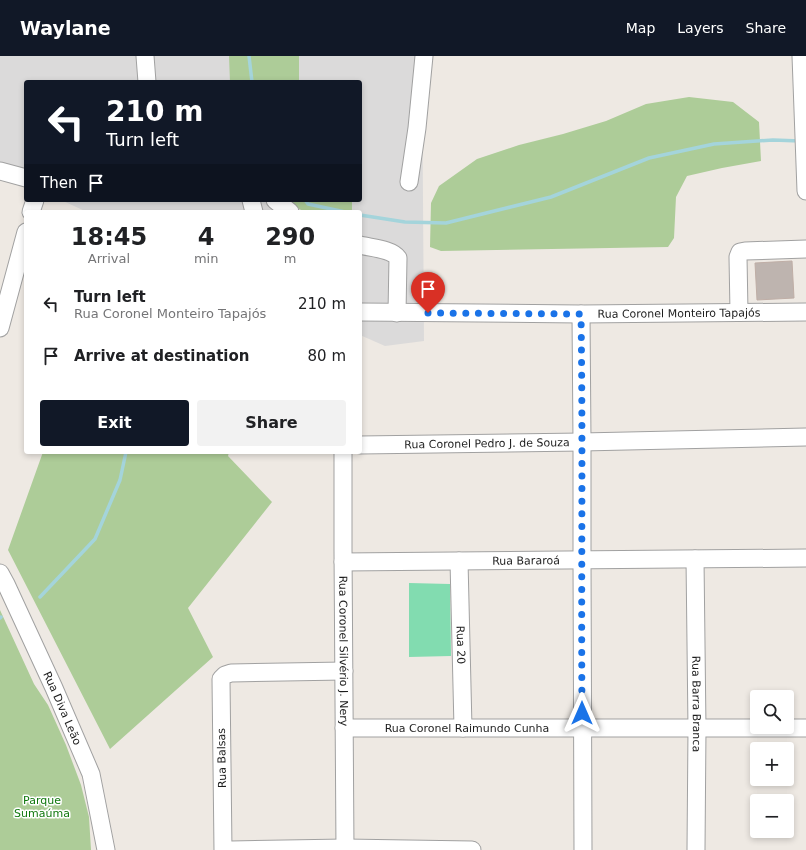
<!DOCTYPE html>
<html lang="en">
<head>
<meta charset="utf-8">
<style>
  body { margin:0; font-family:"DejaVu Sans",sans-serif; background:#f2f2f2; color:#202124; height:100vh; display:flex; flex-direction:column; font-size:15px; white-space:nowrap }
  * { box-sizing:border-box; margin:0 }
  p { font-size:13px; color:#757577 }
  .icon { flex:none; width:22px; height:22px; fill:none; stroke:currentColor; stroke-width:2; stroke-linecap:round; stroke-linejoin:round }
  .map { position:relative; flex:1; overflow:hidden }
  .sheet { position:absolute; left:24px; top:154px; width:338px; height:244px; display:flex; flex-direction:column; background:#fff; border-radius:4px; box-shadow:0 2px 6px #0003 }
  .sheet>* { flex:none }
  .banner { position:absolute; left:24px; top:24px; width:338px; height:122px; border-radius:4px; box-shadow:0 2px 6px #0003; background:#111827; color:#fff; overflow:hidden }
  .controls { position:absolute; left:750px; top:634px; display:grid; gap:8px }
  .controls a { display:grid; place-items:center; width:44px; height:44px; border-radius:4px; background:#fff; box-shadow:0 2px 6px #0003; font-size:20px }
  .pin { position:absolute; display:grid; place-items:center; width:34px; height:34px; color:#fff; margin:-41px -17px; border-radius:50% 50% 50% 0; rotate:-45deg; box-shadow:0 0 4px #0007 }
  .pin .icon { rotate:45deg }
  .me { position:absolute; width:44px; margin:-22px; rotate:0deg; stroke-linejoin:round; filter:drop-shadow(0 0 3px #0008) }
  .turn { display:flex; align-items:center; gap:14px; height:84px; padding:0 16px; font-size:18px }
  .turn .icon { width:52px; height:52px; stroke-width:2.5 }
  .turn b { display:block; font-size:28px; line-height:34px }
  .then { display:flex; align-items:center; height:38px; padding:0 16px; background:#0003; gap:8px; font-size:15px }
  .eta { display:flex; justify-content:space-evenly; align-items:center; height:68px; text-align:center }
  .eta b { font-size:24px; font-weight:700; line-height:28px }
  .primary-button { display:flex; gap:8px; margin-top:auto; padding:8px 16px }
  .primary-button a { flex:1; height:46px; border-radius:4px; background:#111827; color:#fff; font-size:16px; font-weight:700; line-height:46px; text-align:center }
  .primary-button a+a { background:#f2f2f2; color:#202124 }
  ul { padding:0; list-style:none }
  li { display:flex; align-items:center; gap:12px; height:52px; padding:0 16px }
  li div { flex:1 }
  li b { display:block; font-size:15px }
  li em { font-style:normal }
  header { display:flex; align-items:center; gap:24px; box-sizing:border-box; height:56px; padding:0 20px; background:#111827; color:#fff }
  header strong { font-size:19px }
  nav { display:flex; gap:22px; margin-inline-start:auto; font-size:14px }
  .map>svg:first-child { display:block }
  .residential { fill:#dbdada }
  .forest { fill:#adcc98 }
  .pitch { fill:#82dcb0 }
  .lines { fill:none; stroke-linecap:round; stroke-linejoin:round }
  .stream { stroke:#a4d4db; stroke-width:3.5 }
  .building { fill:#beb4af; stroke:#bfaea6 }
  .minor-casing { stroke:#a1a1a1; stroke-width:19 }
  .minor { stroke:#fff; stroke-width:17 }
  .route { stroke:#1a73e8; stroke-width:7; stroke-dasharray:0 12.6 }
  .labels { text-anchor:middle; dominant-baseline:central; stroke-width:3; stroke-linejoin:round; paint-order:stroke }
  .street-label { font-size:11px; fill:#1d1d1d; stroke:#fff }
  .park-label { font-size:11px; fill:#10780e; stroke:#fff }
</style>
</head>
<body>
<header>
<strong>Waylane</strong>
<nav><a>Map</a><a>Layers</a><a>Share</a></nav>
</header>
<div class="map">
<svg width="806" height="794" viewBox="0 0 806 794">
  <rect width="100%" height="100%" fill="#eee9e3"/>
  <!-- residential -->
  <path class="residential" d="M0,0H422L424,285L385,290L360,279V156H87L61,144H360V26H26V130L0,123Z"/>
  <!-- forest -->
  <path class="forest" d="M229,0H299V26H230Z
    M689,41L733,46L759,66L761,105L722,112L687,120L676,141L674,182L668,191L441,195L430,191L431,147L439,130L477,103L519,89L563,78L606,65L646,48Z
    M290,144H352V156H306L297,152Z
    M43,396H229L228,400L272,446L188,552L213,601L110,693L8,494Z
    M0,554L34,628L48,649L66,689L81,729L89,761L91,794H0Z"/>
  <!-- pitch -->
  <path class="pitch" d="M409,527L450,528L451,600L409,601Z"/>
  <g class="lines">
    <!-- stream -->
    <path class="stream" d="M249,0L252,26
      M305,144L308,148L345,156
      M360,159L405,166L446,167L551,141L649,102L714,88L773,84L800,85
      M40,541L95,483L120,424L126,396
      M0,562L1,561"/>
  </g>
  <!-- building -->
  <path class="building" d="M792,205L794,242L757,244L755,207Z"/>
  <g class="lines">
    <!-- minor casing -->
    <g class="minor-casing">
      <g id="minor">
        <path d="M145,0L147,26"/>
        <path d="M801,0L806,135"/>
        <path d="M0,115L26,122"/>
        <path d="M409,126L417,72L424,0"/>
        <path d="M251,144L254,156"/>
        <path d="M275,144L290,156"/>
        <path d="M31,156L35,144"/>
        <path d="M360,189C371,192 392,193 398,202L397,257"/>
        <path id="s1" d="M360,256L581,258L806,256"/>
        <path d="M739,256L738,201L740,196L745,195L806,193"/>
        <path d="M581,258L582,386V504L583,794"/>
        <path d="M0,272L26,176"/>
        <path id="s2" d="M360,389L582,386L806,381"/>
        <path id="s3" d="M343,396V494L345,794"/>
        <path id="s4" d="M695,503L697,673L696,794"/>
        <path id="s5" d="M459,505L463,672"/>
        <path id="s6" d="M343,506L806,502"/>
        <path id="s7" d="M0,517L6,528L54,632L91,718L106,794"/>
        <path id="s8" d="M344,672H806"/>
        <path d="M223,794L221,623L225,619L231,617L344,615"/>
        <path d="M231,794L345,792L472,794"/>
      </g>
    </g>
    <!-- minor -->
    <use href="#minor" class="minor"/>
  </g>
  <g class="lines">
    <!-- route -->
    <path class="route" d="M428,257L581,258C583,391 581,524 582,657"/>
  </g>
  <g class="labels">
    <!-- street labels -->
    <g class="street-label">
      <text stroke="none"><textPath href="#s1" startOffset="319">Rua Coronel Monteiro Tapajós</textPath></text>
      <text stroke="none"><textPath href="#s2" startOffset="127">Rua Coronel Pedro J. de Souza</textPath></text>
      <text stroke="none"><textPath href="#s6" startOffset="183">Rua Bararoá</textPath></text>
      <text stroke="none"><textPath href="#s5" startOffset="84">Rua 20</textPath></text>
      <text stroke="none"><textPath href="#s3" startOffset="199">Rua Coronel Silvério J. Nery</textPath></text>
      <text stroke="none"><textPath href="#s4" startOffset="145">Rua Barra Branca</textPath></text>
      <text stroke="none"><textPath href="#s7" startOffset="149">Rua Diva Leão</textPath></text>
      <text stroke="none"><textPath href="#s8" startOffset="123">Rua Coronel Raimundo Cunha</textPath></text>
      <text transform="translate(222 702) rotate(-91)">Rua Balsas</text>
    </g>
    <!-- park labels -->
    <g class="park-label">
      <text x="42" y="744">Parque<tspan x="42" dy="13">Sumaúma</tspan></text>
    </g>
  </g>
</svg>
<div class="controls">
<a><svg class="icon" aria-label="search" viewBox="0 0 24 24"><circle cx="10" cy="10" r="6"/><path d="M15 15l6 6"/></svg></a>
<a>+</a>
<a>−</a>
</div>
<div class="pin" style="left:428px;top:257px;background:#d93025"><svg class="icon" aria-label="arrive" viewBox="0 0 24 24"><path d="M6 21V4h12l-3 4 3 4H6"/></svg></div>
<svg class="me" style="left:582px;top:657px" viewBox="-20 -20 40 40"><path d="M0-17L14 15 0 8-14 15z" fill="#1a73e8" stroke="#fff" stroke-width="4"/></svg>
<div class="banner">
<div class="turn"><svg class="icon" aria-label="left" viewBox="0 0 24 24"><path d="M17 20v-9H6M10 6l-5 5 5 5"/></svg><div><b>210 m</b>Turn left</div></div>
<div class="then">Then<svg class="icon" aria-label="arrive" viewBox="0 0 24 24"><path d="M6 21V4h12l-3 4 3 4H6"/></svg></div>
</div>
<section class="sheet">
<div class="eta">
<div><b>18:45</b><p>Arrival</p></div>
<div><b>4</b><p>min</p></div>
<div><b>290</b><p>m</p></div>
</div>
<ul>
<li><svg class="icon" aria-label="left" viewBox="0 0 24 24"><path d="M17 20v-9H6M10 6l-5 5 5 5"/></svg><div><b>Turn left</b><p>Rua Coronel Monteiro Tapajós</p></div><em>210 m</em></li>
<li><svg class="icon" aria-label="arrive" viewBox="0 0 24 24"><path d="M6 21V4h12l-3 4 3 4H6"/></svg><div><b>Arrive at destination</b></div><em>80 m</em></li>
</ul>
<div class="primary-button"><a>Exit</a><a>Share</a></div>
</section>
</div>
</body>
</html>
